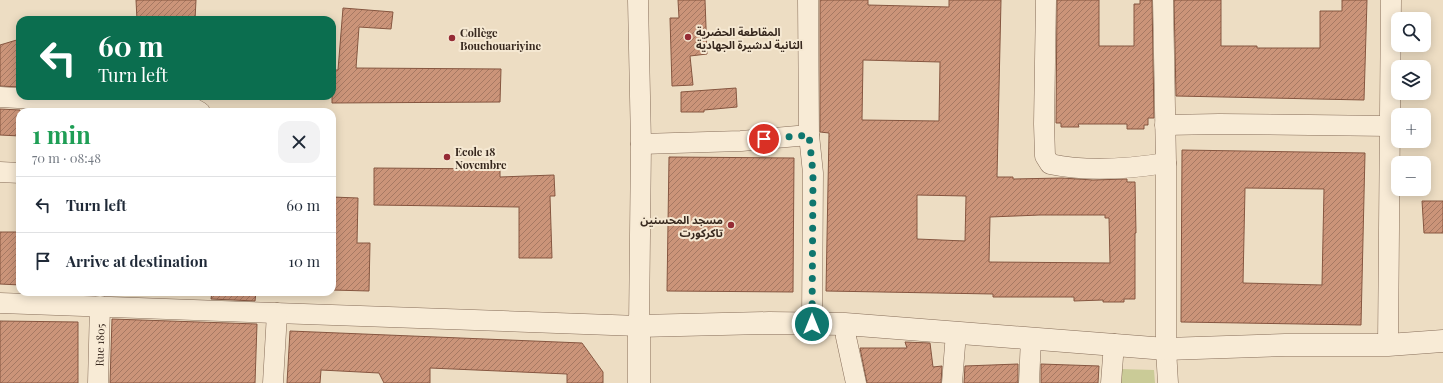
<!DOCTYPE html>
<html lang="en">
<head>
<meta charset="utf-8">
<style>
  body { margin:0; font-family:"Playfair Display","Noto Sans Arabic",serif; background:#f2f2f3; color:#1f2937; height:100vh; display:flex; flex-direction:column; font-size:15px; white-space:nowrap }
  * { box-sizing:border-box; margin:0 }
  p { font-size:13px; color:#747a83 }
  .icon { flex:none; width:22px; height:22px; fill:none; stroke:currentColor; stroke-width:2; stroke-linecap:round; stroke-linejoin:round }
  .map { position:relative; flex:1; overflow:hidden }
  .details { position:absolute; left:16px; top:108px; width:320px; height:188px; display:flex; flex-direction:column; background:#fff; border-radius:12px; box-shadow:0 2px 10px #0003 }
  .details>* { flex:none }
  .top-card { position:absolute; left:16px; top:16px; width:320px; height:84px; border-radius:12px; box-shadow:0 2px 10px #0003; background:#0b6e4f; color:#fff; overflow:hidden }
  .buttons { position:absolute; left:1391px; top:12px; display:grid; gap:8px }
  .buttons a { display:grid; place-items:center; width:40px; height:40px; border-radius:8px; background:#fff; box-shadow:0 2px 10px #0003; font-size:20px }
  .pin { position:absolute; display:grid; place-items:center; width:34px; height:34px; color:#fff; margin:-17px; border:2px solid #fff; border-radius:50%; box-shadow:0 1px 4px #0007 }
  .me { position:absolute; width:44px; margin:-22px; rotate:0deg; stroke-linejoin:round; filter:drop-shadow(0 0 3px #0008) }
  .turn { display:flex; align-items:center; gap:14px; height:84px; padding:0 16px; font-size:18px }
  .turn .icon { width:52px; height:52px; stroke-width:2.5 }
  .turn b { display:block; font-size:28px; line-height:34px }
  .round { display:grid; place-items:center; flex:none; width:42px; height:42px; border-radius:12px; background:#f2f2f3 }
  .summary { display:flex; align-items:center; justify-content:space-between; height:68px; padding:0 16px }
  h1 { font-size:24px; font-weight:700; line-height:30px; color:#1e9e55 }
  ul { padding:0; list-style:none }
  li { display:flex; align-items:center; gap:12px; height:56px; padding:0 16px; border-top:1px solid #e0e1e3 }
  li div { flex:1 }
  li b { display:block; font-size:15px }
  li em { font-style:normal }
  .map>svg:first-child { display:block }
  .green { fill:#cacb97 }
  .building { fill:url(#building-hatch); stroke:#865640; fill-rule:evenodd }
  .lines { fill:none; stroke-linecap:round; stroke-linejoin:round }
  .minor-casing { stroke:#876e5a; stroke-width:21 }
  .tertiary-casing { stroke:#876e5a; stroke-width:23 }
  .minor { stroke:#f8ebd6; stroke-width:20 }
  .tertiary { stroke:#f8ebd6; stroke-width:22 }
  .route { stroke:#0f766e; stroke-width:7; stroke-dasharray:0 12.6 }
  .poi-dot { fill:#952b35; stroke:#f5e8d2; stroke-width:1.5 }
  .labels { text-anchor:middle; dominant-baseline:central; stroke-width:4; stroke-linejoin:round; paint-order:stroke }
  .poi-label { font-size:11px; font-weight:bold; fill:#37281e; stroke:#f5e8d2; text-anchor:start }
  .street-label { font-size:11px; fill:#37281e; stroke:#f5e8d2 }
</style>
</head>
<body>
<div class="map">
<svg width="1443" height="383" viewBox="0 0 1443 383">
  <defs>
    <pattern id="building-hatch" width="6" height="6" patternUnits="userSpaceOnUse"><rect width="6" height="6" fill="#cb9479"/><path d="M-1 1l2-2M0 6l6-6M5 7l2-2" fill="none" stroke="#a67963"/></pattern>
  </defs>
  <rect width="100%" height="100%" fill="#edddc3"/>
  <!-- green -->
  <path class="green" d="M1120,369L1154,370L1155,383H1119Z"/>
  <!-- building -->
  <path class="building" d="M136,0H196L195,20H137Z
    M678,0H705L707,54L690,56L693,85L672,86L670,18H679Z
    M820,0H868V5L949,7V0H1001L997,177H1013V179L1062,178L1093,180L1127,179V182H1135L1136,233H1135V299H1124V302H1103V300L1074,301V297H993V294L826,291L829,133L820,132ZM863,60L940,62L939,121L862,120ZM917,195L966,196L965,241L917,239ZM1040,215H1105V218H1109L1110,263L989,262L990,217Z
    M1057,0H1099V46H1134V4H1140V0H1152L1154,118H1148V125H1144V129H1127V124H1078L1079,127H1061V123H1056Z
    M1174,0H1221V46H1257V48H1320V11H1342V0H1367L1364,100L1176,96Z
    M343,8L393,12L391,29L359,27L356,68L501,69L500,102L332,103V70H338Z
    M20,39V87L0,86V45Z
    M736,88L737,107L704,110V112H681V92Z
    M0,109L20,110V136L0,135Z
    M1182,150L1365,153L1361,325L1181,322ZM1245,188L1324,189L1322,285L1243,283Z
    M669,157L794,158L793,292L667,291Z
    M374,168L500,169V177L554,175L555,196H550L552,258H519V207L374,205Z
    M332,197L358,198L357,243H370L369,291L332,290Z
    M1422,201H1443V233H1424Z
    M0,232H20V285L0,284Z
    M212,292H256L255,301L211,299Z
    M112,319L257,324L255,383H110Z
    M0,321L78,322V383H0Z
    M290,331L582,343L603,372V383H567V374L430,368V383H384L379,373L321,370L320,383H287Z
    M905,342L930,343L933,367L942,366L941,383H867L860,348H907Z
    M1018,364V383H964L965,366Z
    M1041,364L1099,366L1098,383H1041Z"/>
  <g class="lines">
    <!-- minor casing -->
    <g class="minor-casing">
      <g id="minor">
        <path d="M808,0L809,135L813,173L812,324"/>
        <path d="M1046,0L1044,124L1045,156L1050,164C1087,172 1128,169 1166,163"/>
        <path d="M1163,0L1166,163V349L1168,383"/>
        <path d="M0,97L193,108L200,112"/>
        <path d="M1165,125L1219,124L1389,126"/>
        <path d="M641,144L741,141L809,135"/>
        <path d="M0,172L20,173"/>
        <path d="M0,303L639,326L641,144L638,0"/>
        <path d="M845,324L846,337L856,383"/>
        <path d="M1388,345L1391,0"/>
        <path id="s1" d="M98,383L100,306"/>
        <path d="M273,383L277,313"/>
        <path d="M952,383L956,333"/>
        <path d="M1029,383L1031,338"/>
        <path d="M1111,383L1114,344"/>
      </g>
    </g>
    <!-- tertiary casing -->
    <g class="tertiary-casing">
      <path id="tertiary" d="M639,383V326L769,323L845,324L1166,349L1285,345H1388L1443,341"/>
    </g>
    <!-- minor -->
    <use href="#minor" class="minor"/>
    <!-- tertiary -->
    <use href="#tertiary" class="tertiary"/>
  </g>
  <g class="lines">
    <!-- route -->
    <path class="route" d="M764,139L809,135L813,173L812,324"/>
  </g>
  <!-- markers -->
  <g class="poi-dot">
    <circle cx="688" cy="37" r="4"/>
    <circle cx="452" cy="38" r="4"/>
    <circle cx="447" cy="157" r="4"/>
    <circle cx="731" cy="225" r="4"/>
  </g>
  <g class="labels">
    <!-- poi labels -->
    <g class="poi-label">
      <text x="696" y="31">المقاطعة الحضرية<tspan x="696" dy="13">الثانية لدشيرة الجهادية</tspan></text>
      <text x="460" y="32">Collège<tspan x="460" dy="13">Bouchouariyine</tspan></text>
      <text x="455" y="151">Ecole 18<tspan x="455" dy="13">Novembre</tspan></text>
      <text x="723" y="219" text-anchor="end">مسجد المحسنين<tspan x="723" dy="13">تاكركورت</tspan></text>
    </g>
    <!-- street labels -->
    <g class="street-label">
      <text stroke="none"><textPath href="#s1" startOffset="38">Rue 1805</textPath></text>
    </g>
  </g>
</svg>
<div class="buttons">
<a><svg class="icon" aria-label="search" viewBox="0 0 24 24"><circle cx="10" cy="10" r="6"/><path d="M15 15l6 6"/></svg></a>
<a><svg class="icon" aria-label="layers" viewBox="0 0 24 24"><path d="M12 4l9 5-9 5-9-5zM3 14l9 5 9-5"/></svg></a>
<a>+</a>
<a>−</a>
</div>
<div class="pin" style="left:764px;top:139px;background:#d93025"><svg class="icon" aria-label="arrive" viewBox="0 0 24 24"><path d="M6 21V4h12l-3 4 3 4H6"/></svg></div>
<svg class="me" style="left:812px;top:324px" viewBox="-20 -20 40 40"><circle r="17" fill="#0f766e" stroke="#fff" stroke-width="3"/><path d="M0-11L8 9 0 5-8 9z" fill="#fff"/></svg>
<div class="top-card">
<div class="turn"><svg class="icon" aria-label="left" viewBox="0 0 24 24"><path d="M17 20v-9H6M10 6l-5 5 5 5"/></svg><div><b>60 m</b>Turn left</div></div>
</div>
<section class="details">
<div class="summary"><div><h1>1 min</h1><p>70 m · 08:48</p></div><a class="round"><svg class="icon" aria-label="close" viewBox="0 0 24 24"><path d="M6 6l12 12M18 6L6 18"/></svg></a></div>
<ul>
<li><svg class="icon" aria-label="left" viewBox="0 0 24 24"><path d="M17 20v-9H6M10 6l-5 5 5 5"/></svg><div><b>Turn left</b></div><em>60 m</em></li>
<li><svg class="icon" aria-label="arrive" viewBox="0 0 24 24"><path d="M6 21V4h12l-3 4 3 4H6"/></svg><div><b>Arrive at destination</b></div><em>10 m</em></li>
</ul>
</section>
</div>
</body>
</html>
